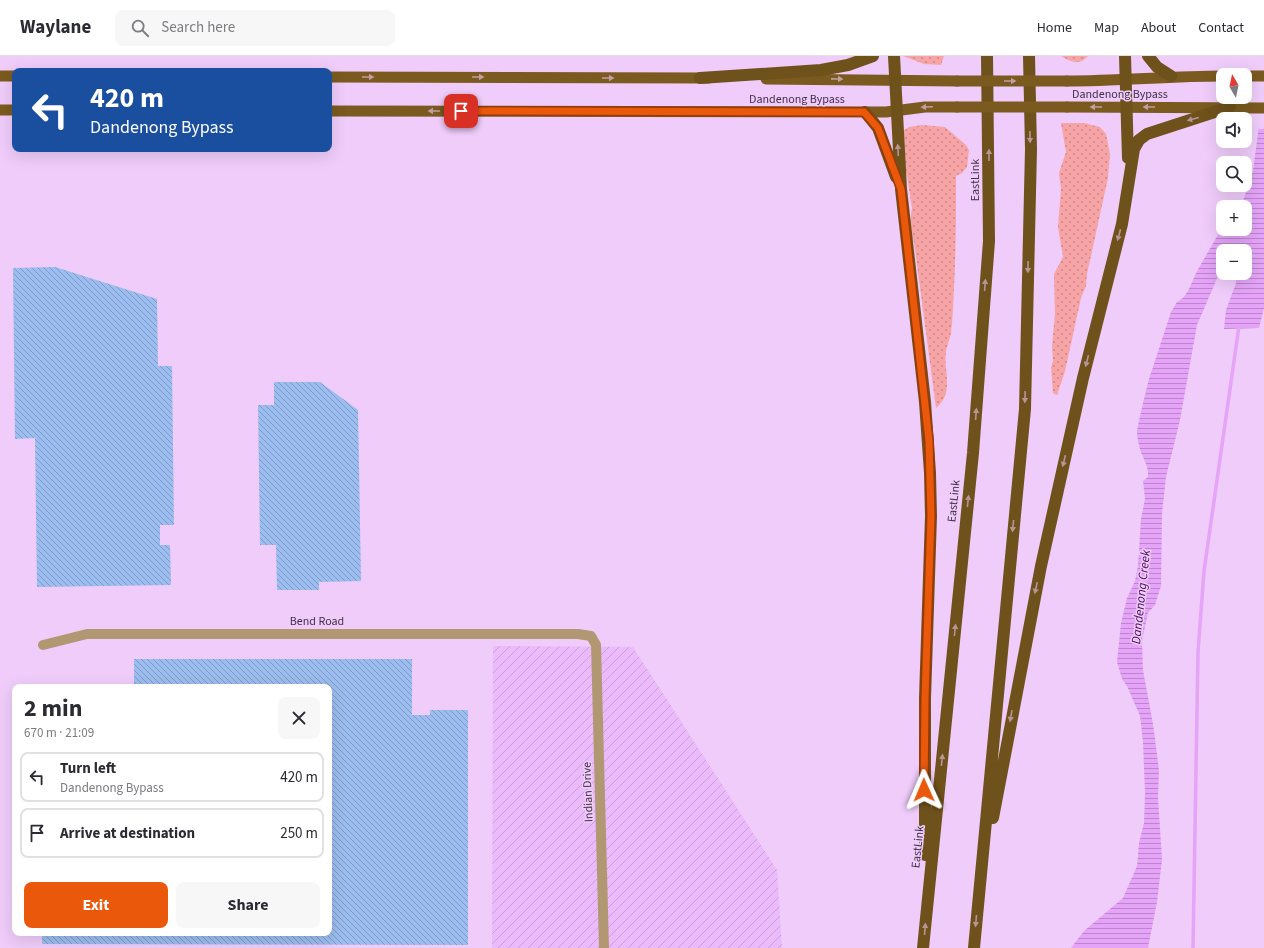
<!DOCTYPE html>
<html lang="en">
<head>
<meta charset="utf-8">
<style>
  body { margin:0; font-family:"Source Sans 3",sans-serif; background:#f7f7f7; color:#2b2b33; height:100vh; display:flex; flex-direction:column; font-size:15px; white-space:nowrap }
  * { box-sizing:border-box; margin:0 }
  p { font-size:13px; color:#7c7c81 }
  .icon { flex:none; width:22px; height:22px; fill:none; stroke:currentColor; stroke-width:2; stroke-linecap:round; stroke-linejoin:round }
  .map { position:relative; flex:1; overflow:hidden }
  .panel { position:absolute; left:12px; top:628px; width:320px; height:252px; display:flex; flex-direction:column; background:#fff; border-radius:8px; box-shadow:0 4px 16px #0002 }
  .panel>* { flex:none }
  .top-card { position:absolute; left:12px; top:12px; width:320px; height:84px; border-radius:8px; box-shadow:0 4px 16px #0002; background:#1a4fa0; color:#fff; overflow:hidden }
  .needle { width:26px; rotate:351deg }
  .controls { position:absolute; left:1216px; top:12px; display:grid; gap:8px }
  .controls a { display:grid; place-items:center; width:36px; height:36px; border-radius:8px; background:#fff; box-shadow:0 4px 16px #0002; font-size:20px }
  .pin { position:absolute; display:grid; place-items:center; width:34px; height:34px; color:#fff; margin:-17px; border-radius:8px; box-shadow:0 2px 6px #0006 }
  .me { position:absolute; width:44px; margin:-22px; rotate:359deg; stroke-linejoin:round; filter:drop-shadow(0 0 3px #0008) }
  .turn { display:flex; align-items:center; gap:14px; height:84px; padding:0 12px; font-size:18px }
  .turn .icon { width:52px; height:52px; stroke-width:2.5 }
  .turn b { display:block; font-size:28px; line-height:34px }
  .round { display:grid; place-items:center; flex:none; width:42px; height:42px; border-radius:8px; background:#f7f7f7 }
  .headline { display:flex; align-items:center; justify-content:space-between; height:68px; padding:0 12px }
  h1 { font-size:24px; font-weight:700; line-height:30px }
  .button { display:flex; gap:8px; margin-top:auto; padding:8px 12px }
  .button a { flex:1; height:46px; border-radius:8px; background:#ea580c; color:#fff; font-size:16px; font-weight:700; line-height:46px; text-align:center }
  .button a+a { background:#f7f7f7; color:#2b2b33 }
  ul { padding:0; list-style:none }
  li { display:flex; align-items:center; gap:12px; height:50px; margin:0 8px 6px; padding:0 4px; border:2px solid #e1e1e2; border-radius:8px }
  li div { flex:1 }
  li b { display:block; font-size:15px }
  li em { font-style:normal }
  header { display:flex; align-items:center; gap:24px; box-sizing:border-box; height:56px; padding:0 20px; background:#fff; border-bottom:1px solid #e1e1e2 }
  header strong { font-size:19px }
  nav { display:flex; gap:22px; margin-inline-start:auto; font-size:14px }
  .search { width:280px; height:36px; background:#f7f7f7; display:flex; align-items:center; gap:10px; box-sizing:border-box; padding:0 14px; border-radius:8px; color:#7c7c81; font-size:15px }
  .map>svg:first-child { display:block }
  .industrial { fill:url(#industrial-furrows) }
  .grass { fill:url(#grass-dots) }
  .water { fill:url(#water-rules) }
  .pier { fill:#efccfa }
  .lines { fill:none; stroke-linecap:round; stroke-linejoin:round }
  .stream { stroke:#e5a4f8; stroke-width:3.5 }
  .building { fill:url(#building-back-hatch) }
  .minor { stroke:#b19872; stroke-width:10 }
  .trunk { stroke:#7a5a1f; stroke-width:11 }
  .motorway { stroke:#6f511b; stroke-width:12 }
  .trunk-bridge { stroke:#7a5a1f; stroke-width:11 }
  .oneway { fill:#c09ea2 }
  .oneway2 { fill:#b59596 }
  .route-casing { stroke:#983908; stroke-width:10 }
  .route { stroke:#ea580c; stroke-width:7 }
  .labels { text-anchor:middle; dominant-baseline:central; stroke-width:3; stroke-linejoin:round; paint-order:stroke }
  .street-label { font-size:12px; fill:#423047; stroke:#efccfa }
  .water-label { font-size:13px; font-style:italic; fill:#470a56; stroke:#efccfa }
</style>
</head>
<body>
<header>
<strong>Waylane</strong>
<div class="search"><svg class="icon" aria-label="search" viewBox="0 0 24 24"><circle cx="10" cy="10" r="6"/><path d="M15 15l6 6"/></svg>Search here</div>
<nav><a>Home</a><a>Map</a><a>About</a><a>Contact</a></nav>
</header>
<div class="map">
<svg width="1264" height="892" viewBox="0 0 1264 892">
  <defs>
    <pattern id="industrial-furrows" width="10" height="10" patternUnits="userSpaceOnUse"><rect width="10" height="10" fill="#ebbafa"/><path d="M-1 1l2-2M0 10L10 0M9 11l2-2" fill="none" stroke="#cba0d8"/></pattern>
    <pattern id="grass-dots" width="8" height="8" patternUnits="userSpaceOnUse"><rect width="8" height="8" fill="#f6a4a5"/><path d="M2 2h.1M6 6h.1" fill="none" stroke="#c98688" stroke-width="1.8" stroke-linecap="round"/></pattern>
    <pattern id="water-rules" width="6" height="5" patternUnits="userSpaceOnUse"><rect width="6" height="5" fill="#e5a4f8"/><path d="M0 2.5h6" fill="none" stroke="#bb86cb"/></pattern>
    <pattern id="building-back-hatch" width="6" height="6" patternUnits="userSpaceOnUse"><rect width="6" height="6" fill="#9cbdef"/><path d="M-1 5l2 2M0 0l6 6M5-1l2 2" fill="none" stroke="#819ac3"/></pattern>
  </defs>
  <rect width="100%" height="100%" fill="#efccfa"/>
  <!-- industrial -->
  <path class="industrial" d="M493,590L633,591L777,814L782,892H492Z"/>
  <!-- grass -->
  <path class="grass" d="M903,0H944L941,9L924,8Z
    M1061,0H1088C1080,10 1070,6 1061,0Z
    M1061,67H1084L1100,71L1106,78L1110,98L1108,122L1087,218L1086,230L1081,242L1065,315L1057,339L1053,337L1051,311L1053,305L1052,290L1055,258L1054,218L1063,201L1058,171L1061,133L1059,117L1066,96Z
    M922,69L945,71L966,89L969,94L967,111L962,117L956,120C956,157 956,194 954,231C953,246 953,262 951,277C950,283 947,289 946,295C943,315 955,337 936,352L914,186L909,172L912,152L907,120L902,108L903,75L909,71Z"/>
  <!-- water -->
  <path class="water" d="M1264,32V252L1259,272L1224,273L1226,254L1236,227V217H1245V195H1223V215L1219,218L1197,269L1180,364L1166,421L1162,458L1161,530L1155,549L1148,557L1142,584L1143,614L1153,668L1159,714L1158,741L1162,804L1157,846L1148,892H1071L1084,875L1123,842L1137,810L1139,787L1144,767L1145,737L1143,686L1140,660L1127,630L1122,623L1117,606L1121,567L1127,542L1135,525L1138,510L1141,463L1145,443L1143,425L1148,421C1149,408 1141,401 1139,389C1138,385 1137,380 1137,377C1137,371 1149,321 1151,317L1171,256L1177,246L1183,242L1188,235L1197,215L1219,177L1224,173H1245V151H1241L1253,115Z"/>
  <!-- pier -->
  <path class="pier" d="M1264,30V73H1257L1262,31Z"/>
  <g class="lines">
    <!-- stream -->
    <path class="stream" d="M1193,892L1198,596L1204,515L1239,270"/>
  </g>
  <!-- building -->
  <path class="building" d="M55,211L157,243L158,310H172L174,469H160V489H170L171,529L37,531L35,382L15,383L13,212Z
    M274,326H320L358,354L361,525L319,526V534H277L276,489H260L258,349H274Z
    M134,603H412V659H430V654H468V889L42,888V877H329V631H134Z"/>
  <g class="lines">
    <!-- minor -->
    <path class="minor" d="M43,589L87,578H578L591,580L596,589L604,892"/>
    <!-- trunk -->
    <path class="trunk" d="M0,20H15
      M1245,20H1264
      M329,21L708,22
      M766,23L957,25
      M1067,25C1119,25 1171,20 1223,20
      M1067,51L1264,52
      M0,54H15
      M329,55L886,56L925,51H957"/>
    <!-- motorway -->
    <path class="motorway" d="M894,0L901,133L925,346L930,417L931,460L925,642V799
      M1125,0L1128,102
      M1148,0L1157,11L1171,20
      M700,22L821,14L848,9L873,0
      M865,56L878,72L896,121
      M993,762L1041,510L1083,322L1122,168L1134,93L1139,84L1147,78L1230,51
      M923,892L973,397L989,185L987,0
      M974,892L1025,353L1031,93L1029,0"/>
    <!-- trunk-bridge -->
    <path class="trunk-bridge" d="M957,25H1067
      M957,51H1067"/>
  </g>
  <!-- one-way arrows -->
  <defs><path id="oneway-solid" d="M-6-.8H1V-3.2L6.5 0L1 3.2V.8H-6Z"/></defs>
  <g class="oneway">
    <use href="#oneway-solid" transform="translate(368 21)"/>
    <use href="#oneway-solid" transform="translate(478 21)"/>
    <use href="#oneway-solid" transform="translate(608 22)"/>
    <use href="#oneway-solid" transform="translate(837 23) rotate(1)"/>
    <use href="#oneway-solid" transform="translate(1010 25)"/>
    <use href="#oneway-solid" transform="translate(927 51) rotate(178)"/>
    <use href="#oneway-solid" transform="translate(1096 51) rotate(-180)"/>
    <use href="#oneway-solid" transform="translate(1149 51) rotate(-180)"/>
    <use href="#oneway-solid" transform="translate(434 55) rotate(-180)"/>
  </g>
  <g class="oneway2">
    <use href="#oneway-solid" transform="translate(1193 63) rotate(165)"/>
    <use href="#oneway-solid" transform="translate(1030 81) rotate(89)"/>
    <use href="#oneway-solid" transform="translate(898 94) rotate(-93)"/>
    <use href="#oneway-solid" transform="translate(989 99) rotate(-90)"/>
    <use href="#oneway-solid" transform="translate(1119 179) rotate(105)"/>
    <use href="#oneway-solid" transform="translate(1028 211) rotate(91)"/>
    <use href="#oneway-solid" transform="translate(985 229) rotate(-86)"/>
    <use href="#oneway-solid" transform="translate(1087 305) rotate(104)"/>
    <use href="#oneway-solid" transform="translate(1025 341) rotate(91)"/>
    <use href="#oneway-solid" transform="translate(976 358) rotate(-86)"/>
    <use href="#oneway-solid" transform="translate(1064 405) rotate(103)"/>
    <use href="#oneway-solid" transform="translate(968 445) rotate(-84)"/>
    <use href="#oneway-solid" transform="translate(1013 470) rotate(96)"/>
    <use href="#oneway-solid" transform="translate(1036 532) rotate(102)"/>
    <use href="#oneway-solid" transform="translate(955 574) rotate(-84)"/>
    <use href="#oneway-solid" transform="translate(1011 660) rotate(100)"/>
    <use href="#oneway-solid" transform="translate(942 704) rotate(-84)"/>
    <use href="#oneway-solid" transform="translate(976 865) rotate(95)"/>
    <use href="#oneway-solid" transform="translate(925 873) rotate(-85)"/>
  </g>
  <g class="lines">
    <!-- route casing -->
    <g class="route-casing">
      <path id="route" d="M461,55L864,56L878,72L901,133L929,385L931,460L925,642L924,734"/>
    </g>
    <!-- route -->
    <use href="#route" class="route"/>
  </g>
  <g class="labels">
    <!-- street labels -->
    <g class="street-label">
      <text x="1120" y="38">Dandenong Bypass</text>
      <text x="797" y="43">Dandenong Bypass</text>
      <text transform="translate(975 124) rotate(-90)">EastLink</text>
      <text transform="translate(954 445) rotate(-84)">EastLink</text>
      <text x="317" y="565">Bend Road</text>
      <text transform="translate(588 736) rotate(-92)">Indian Drive</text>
      <text transform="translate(918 791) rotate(-84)">EastLink</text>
    </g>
    <!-- water labels -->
    <g class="water-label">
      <text transform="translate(1141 541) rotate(-84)">Dandenong Creek</text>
    </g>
  </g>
</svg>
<div class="controls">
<a><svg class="needle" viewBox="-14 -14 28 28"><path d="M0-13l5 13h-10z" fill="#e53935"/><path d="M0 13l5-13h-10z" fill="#7c7c81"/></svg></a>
<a><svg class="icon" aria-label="sound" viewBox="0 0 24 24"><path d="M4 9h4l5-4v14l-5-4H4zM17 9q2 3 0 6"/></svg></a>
<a><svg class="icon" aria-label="search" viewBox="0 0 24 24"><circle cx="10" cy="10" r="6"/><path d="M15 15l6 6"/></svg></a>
<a>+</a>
<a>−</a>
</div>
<div class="pin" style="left:461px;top:55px;background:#d93025"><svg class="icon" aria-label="arrive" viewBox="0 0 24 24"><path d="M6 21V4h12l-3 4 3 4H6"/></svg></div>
<svg class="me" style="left:924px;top:734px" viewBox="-20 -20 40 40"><path d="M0-17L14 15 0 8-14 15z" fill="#ea580c" stroke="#fff" stroke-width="4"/></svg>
<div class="top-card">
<div class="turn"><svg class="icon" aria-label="left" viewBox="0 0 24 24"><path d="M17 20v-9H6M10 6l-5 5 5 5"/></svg><div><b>420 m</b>Dandenong Bypass</div></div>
</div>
<section class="panel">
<div class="headline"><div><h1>2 min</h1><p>670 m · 21:09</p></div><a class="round"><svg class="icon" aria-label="close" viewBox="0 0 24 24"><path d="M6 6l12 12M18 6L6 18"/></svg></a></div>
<ul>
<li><svg class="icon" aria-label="left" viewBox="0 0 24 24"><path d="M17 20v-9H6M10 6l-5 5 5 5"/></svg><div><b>Turn left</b><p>Dandenong Bypass</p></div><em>420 m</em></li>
<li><svg class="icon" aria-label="arrive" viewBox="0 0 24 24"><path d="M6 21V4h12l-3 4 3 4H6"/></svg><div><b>Arrive at destination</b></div><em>250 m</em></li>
</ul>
<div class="button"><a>Exit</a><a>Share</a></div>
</section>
</div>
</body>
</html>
